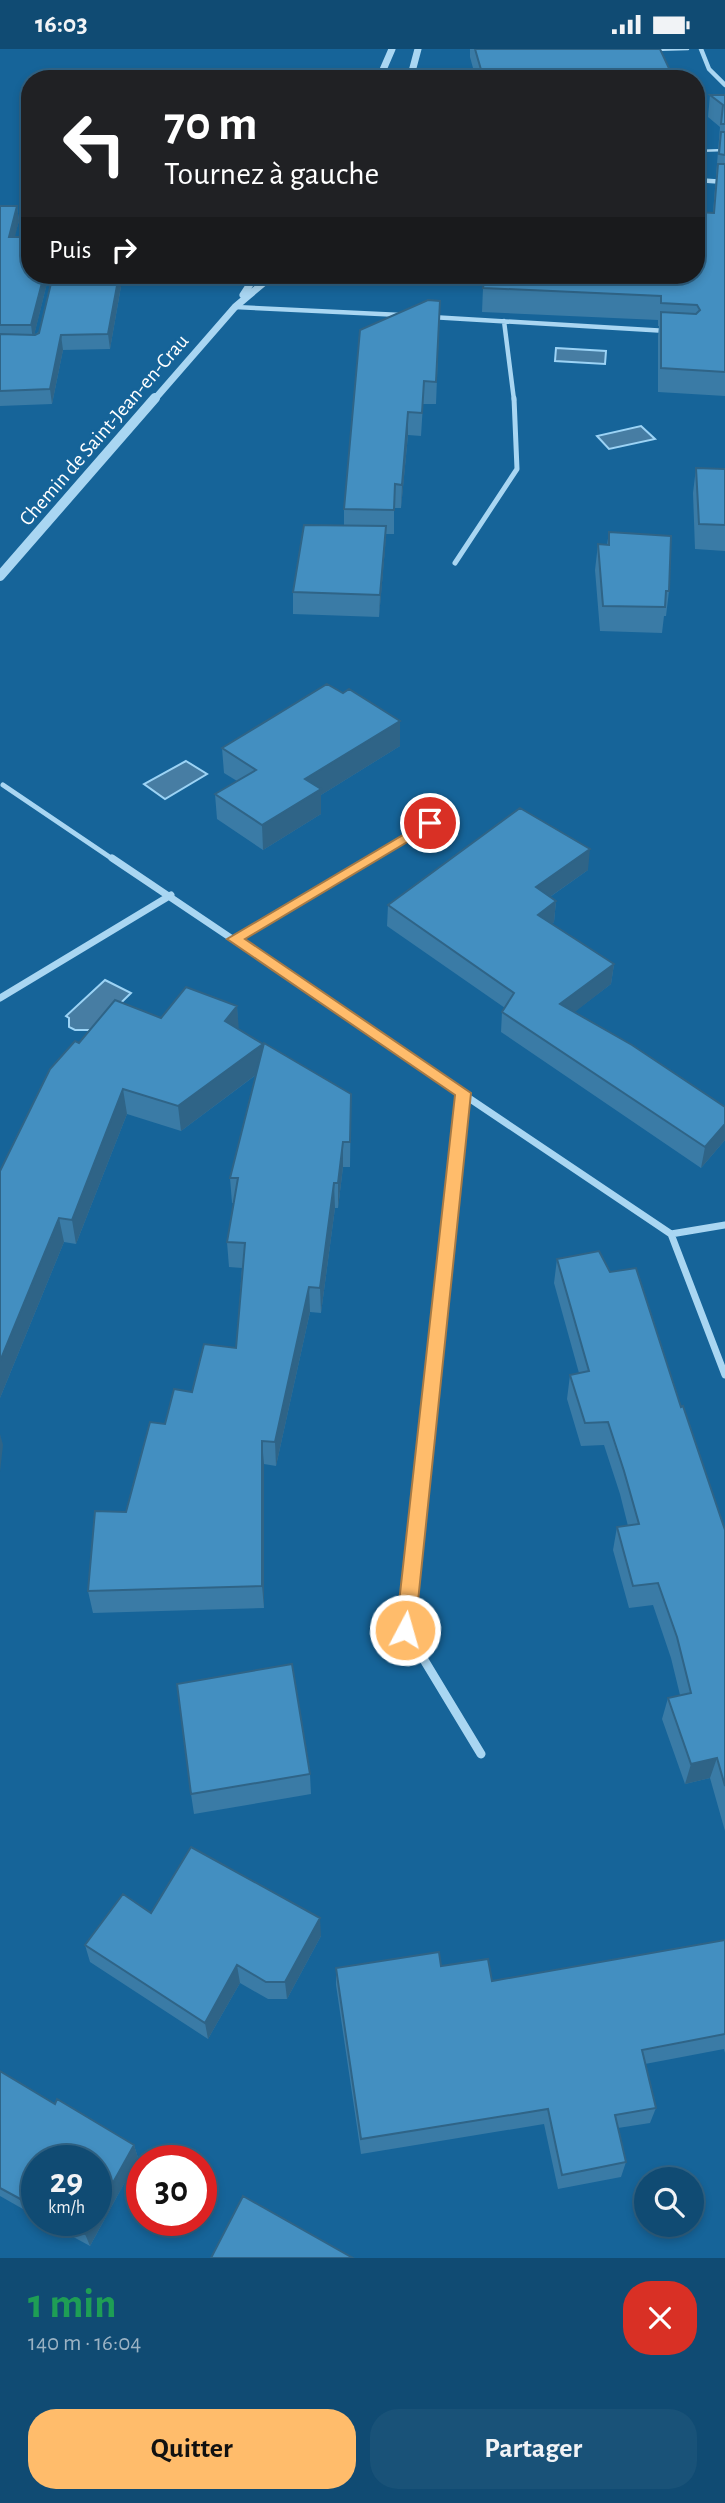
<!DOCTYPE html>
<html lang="fr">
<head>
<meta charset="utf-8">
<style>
  body { margin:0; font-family:"Alegreya Sans",sans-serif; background:#195278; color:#f1f3f6; height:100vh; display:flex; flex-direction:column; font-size:26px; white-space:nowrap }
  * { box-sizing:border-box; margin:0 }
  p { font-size:23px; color:#9cb3c4 }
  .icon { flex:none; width:38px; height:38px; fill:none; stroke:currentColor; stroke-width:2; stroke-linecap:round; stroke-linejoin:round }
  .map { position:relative; height:2209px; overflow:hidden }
  .sheet { display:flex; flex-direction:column; background:#104b73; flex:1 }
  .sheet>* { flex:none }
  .banner { position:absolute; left:21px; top:21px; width:684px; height:214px; border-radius:28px; box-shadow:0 4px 10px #0003,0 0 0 2px #306385; background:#202124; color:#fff; overflow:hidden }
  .buttons { position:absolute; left:634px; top:2118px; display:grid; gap:14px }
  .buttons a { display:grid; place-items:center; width:70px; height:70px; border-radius:50%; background:#104b73; box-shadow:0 4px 10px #0003,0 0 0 2px #306385; font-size:35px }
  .speed { position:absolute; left:21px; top:2096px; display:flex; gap:14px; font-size:35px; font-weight:700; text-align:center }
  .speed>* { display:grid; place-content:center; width:91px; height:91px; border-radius:50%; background:#104b73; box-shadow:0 4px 10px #0003,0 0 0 2px #306385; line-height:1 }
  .speed small { font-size:18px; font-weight:400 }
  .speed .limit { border:10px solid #d22; background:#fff; color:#111 }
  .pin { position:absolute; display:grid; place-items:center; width:60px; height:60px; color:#fff; margin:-30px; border:4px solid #fff; border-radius:50%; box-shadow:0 2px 7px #0007 }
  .me { position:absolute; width:77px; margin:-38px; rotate:6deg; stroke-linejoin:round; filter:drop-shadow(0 0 5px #0008) }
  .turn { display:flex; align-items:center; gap:24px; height:147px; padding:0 28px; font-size:32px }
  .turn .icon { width:91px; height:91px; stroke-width:2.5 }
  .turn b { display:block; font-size:49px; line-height:60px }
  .then { display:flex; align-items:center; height:66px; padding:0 28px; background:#0003; gap:14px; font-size:26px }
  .round { display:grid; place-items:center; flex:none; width:74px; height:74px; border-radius:28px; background:#195278 }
  .overview { display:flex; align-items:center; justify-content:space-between; height:119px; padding:0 28px }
  h1 { font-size:42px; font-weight:700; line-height:52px; color:#1e9e55 }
  .action { display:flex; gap:14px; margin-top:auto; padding:14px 28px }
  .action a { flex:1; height:80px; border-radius:28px; background:#ffbc6b; color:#111; font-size:28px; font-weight:700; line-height:80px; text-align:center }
  .action a+a { background:#195278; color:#f1f3f6 }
  .status { display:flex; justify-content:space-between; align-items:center; height:49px; padding:0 35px; background:#104b73; direction:ltr }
  .status svg { height:19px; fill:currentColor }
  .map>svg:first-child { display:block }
  .water { fill:#477da3; stroke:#9cd3f5; stroke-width:2 }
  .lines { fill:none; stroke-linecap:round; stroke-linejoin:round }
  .service { stroke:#a9d6f2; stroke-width:2.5 }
  .minor-far3 { stroke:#a9d6f2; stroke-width:4.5 }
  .minor-far2 { stroke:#a9d6f2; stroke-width:5 }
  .minor-far1 { stroke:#a9d6f2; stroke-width:7 }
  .minor { stroke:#a9d6f2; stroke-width:9 }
  .tertiary-far1 { stroke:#a9d6f2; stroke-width:7 }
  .tertiary { stroke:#a9d6f2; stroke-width:10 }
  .wall { fill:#3a7ba6 }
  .shaded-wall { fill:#2f6487 }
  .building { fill:#438fc1; stroke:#2f6487; stroke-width:2 }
  .route { fill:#ffbc6b; stroke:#a67a46; stroke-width:2 }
  .labels { text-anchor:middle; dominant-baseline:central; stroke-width:5; stroke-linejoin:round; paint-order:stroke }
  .far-street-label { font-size:21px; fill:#fff; stroke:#166499 }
</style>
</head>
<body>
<div class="status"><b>16:03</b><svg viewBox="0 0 49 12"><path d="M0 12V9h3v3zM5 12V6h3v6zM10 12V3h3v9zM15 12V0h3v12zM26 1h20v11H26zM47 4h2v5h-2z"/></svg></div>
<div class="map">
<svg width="725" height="2209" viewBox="0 0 725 2209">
  <rect width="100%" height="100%" fill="#166499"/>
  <!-- water -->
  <path class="water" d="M556,299L606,302L605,315L555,312Z
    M641,377L655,390L609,400L597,387Z
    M186,712L207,725L165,750L144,735Z
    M105,931L131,944L93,981H75L69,978V969L66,967Z"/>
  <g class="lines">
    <!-- service -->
    <path class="service" d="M654,1L688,0
      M696,102L725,101"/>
    <!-- minor-far3 -->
    <path class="minor-far3" d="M701,0L709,20L725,36
      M696,131L725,133
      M235,258L401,266
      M431,268L667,282
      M504,272L514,351"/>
    <!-- minor-far2 -->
    <path class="minor-far2" d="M455,514L517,420L514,349
      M3,736L114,811
      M368,811L430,774"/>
    <!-- minor-far1 -->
    <path class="minor-far1" d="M112,809L671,1185L725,1176
      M234,890L371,809
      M0,949L171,846
      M671,1185L725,1326
      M424,1415L463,1044"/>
    <!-- minor -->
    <path class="minor" d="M424,1414L406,1581L481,1705"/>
    <!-- tertiary-far1 -->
    <path class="tertiary-far1" d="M379,30L392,0
      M410,30L418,0
      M243,246L256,226
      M154,351L235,258L273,226"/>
    <!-- tertiary -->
    <path class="tertiary" d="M0,527L155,349"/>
  </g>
  <!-- wall -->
  <path class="wall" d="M470,0H660L674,30H476L470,8Z
    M710,46H725V347L658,343V287L659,277H658V271L482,263L483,239L713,164L720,78L708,68Z
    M0,157H17L19,172L14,188L30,226H49L34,286L123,226L110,300L63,301L52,355L0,357Z
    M440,252L436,355H423L421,387L408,386L401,459H394V485H386L385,499L379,568L293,565V543L344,477V460Z
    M696,419L725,420V502L695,500L693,444Z
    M609,483L669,542L666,567H664L662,584L600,582L595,521L598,495L607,496Z
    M343,644L400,672V697L321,746V765L263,801L217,770L215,745L237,732L224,724L222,699Z
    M588,821L550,848L556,852L554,873L551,875L614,915L611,935L574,963L725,1058V1091L701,1119L501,983L502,963L505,959L387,877L388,856Z
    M237,957L238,980L351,1045L350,1118H343L338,1159H335L321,1264L310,1263L276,1417L264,1415V1559L93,1564L88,1542L126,1463L165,1375L192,1343L236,1299L242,1219L229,1218L227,1193L234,1154H232L230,1129L256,1026L181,1082L127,1065L76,1195L64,1193L0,1349V1122L79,994L161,969Z
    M557,1210L681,1358L725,1481V1782L710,1729L685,1735L662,1670L668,1649L680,1646L671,1609L653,1556L629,1559L613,1501L617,1478L628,1477L620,1445L604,1396L581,1397L567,1350L570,1326L579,1324L554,1234Z
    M310,1725L311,1745L194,1765L191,1745Z
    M151,1864L321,1887L287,1950H268L240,1934L208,1990L90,1913L85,1896Z
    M725,1891V2004L724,2000L645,2015L656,2059L650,2074L618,2079L626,2113L621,2128L558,2140L544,2075L361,2105L336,1936V1919L441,1917L492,1932Z
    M0,2022L55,2055L134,2096L138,2109L90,2197L44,2172H96L37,2112V2168L0,2147Z"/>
  <!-- shaded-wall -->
  <path class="shaded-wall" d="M17,157L19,172L11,203L9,188Z
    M44,226H49L33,291L31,276Z
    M119,226H123L110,300L108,285Z
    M61,286L63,301L52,355L50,340Z
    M408,363V386L401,459L402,436Z
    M386,477L385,499L379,568L380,546Z
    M400,672V697L321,746V765L263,801L262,776L305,730Z
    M590,800L588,821L534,859L536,838Z
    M556,852L554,873L536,887L538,866Z
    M614,915L611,935L558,976L560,955Z
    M237,957L239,982L225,972Z
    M263,995L265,1019L181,1082L178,1057Z
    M123,1040L127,1065L76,1195L72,1171Z
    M725,1075V1091L701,1119L705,1098Z
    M343,1093V1118L338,1159V1134Z
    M334,1134L335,1159L321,1264L320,1239Z
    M59,1169L64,1193L0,1349V1312Z
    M309,1238L310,1263L276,1417L275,1393Z
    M0,1385L3,1396L0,1423Z
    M262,1392L264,1415V1559L262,1537Z
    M717,1709L710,1729L685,1735L691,1715Z
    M320,1869L321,1887L287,1950L285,1933Z
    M237,1916L240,1934L208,1990L205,1974Z
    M134,2096L138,2109L90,2197L85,2185L92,2172H96V2164Z"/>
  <!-- building -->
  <path class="building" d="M475,0H660L674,30H495L491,23L482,24Z
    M710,46H725V75H721L723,56Z
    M721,83H725V106L719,105Z
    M718,115H725V323L661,319V263L696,265L700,261L697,256L661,254V247L483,239L485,226H696V163L714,164Z
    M0,157H17L9,188H30V226H44L31,276H0Z
    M53,226H119L108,285L61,286L50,340L0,342V285L35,286L39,284Z
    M428,251L440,252L436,333L424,332L422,364L408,363L402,436L395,435L394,461L344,460L360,281Z
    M696,419L725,420V476L699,475Z
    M304,476L386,477L380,546L293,543Z
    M609,483L671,487L669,542H666L665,558L603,557L598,495L609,496Z
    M327,635L343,644L349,640L400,672L305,730L321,740L262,776L215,745L256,721L222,699Z
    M520,759L590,800L536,838L556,852L538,866L614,915L560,955L632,996L725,1058V1075L705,1098L502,963L514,944L388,856Z
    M186,938L237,957L225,972L263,995L178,1057L123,1040L72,1171L59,1169L0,1312V1122L50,1020L75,992L79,994L115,951L161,969Z
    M264,994L351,1045L350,1093H343L338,1134H334L320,1239L309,1238L275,1393L262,1392V1537L88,1542L95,1462L126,1463L150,1373L165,1375L174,1340L192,1343L204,1295L236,1299L245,1194L227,1193L238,1129H230Z
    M599,1202L610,1223L636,1219L681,1358L683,1357L725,1481V1737L717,1709L691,1715L668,1649L691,1644L677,1588L658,1534L633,1537L617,1478L639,1475L624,1422L608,1373L585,1374L570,1326L589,1322L557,1210Z
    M292,1615L310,1725L191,1745L177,1635Z
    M191,1798L320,1869L285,1933H266L237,1916L205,1974L85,1896L123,1845L151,1864Z
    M725,1891V1985L642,2001L656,2059L615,2066L626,2113L562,2126L548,2060L361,2090L336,1919L439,1903L441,1917L488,1910L492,1932Z
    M0,2022L55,2055L57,2050L134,2096L96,2164V2112H37V2159L0,2139Z
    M243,2147L353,2209H211Z
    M60,2172H92L85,2185Z"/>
  <!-- route -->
  <path class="route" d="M430,770L436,774L434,777L245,890L471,1044L415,1581L412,1587L405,1589L399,1587L396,1581L455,1046L227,890Z"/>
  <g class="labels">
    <!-- far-street labels -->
    <g class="far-street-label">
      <text transform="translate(104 381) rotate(-49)">Chemin de Saint-Jean-en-Crau</text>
    </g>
  </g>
</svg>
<div class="buttons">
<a><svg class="icon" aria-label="search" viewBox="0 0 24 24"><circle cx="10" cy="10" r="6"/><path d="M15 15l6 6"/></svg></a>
</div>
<div class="speed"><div>29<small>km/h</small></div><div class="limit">30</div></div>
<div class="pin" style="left:430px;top:774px;background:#d93025"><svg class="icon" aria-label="arrive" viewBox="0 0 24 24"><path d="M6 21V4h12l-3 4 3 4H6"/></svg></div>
<svg class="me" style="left:405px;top:1581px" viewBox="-20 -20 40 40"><circle r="17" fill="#ffbc6b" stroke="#fff" stroke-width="3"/><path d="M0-11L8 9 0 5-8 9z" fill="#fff"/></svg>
<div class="banner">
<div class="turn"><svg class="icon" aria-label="left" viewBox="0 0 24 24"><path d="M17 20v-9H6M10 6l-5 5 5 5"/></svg><div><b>70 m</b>Tournez à gauche</div></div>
<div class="then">Puis<svg class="icon" aria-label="right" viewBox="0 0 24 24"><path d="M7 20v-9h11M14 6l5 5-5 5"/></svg></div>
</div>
</div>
<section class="sheet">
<div class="overview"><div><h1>1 min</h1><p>140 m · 16:04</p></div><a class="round" style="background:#d93025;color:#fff"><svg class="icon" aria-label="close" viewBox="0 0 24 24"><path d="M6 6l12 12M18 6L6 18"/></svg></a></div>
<div class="action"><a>Quitter</a><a>Partager</a></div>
</section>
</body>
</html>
